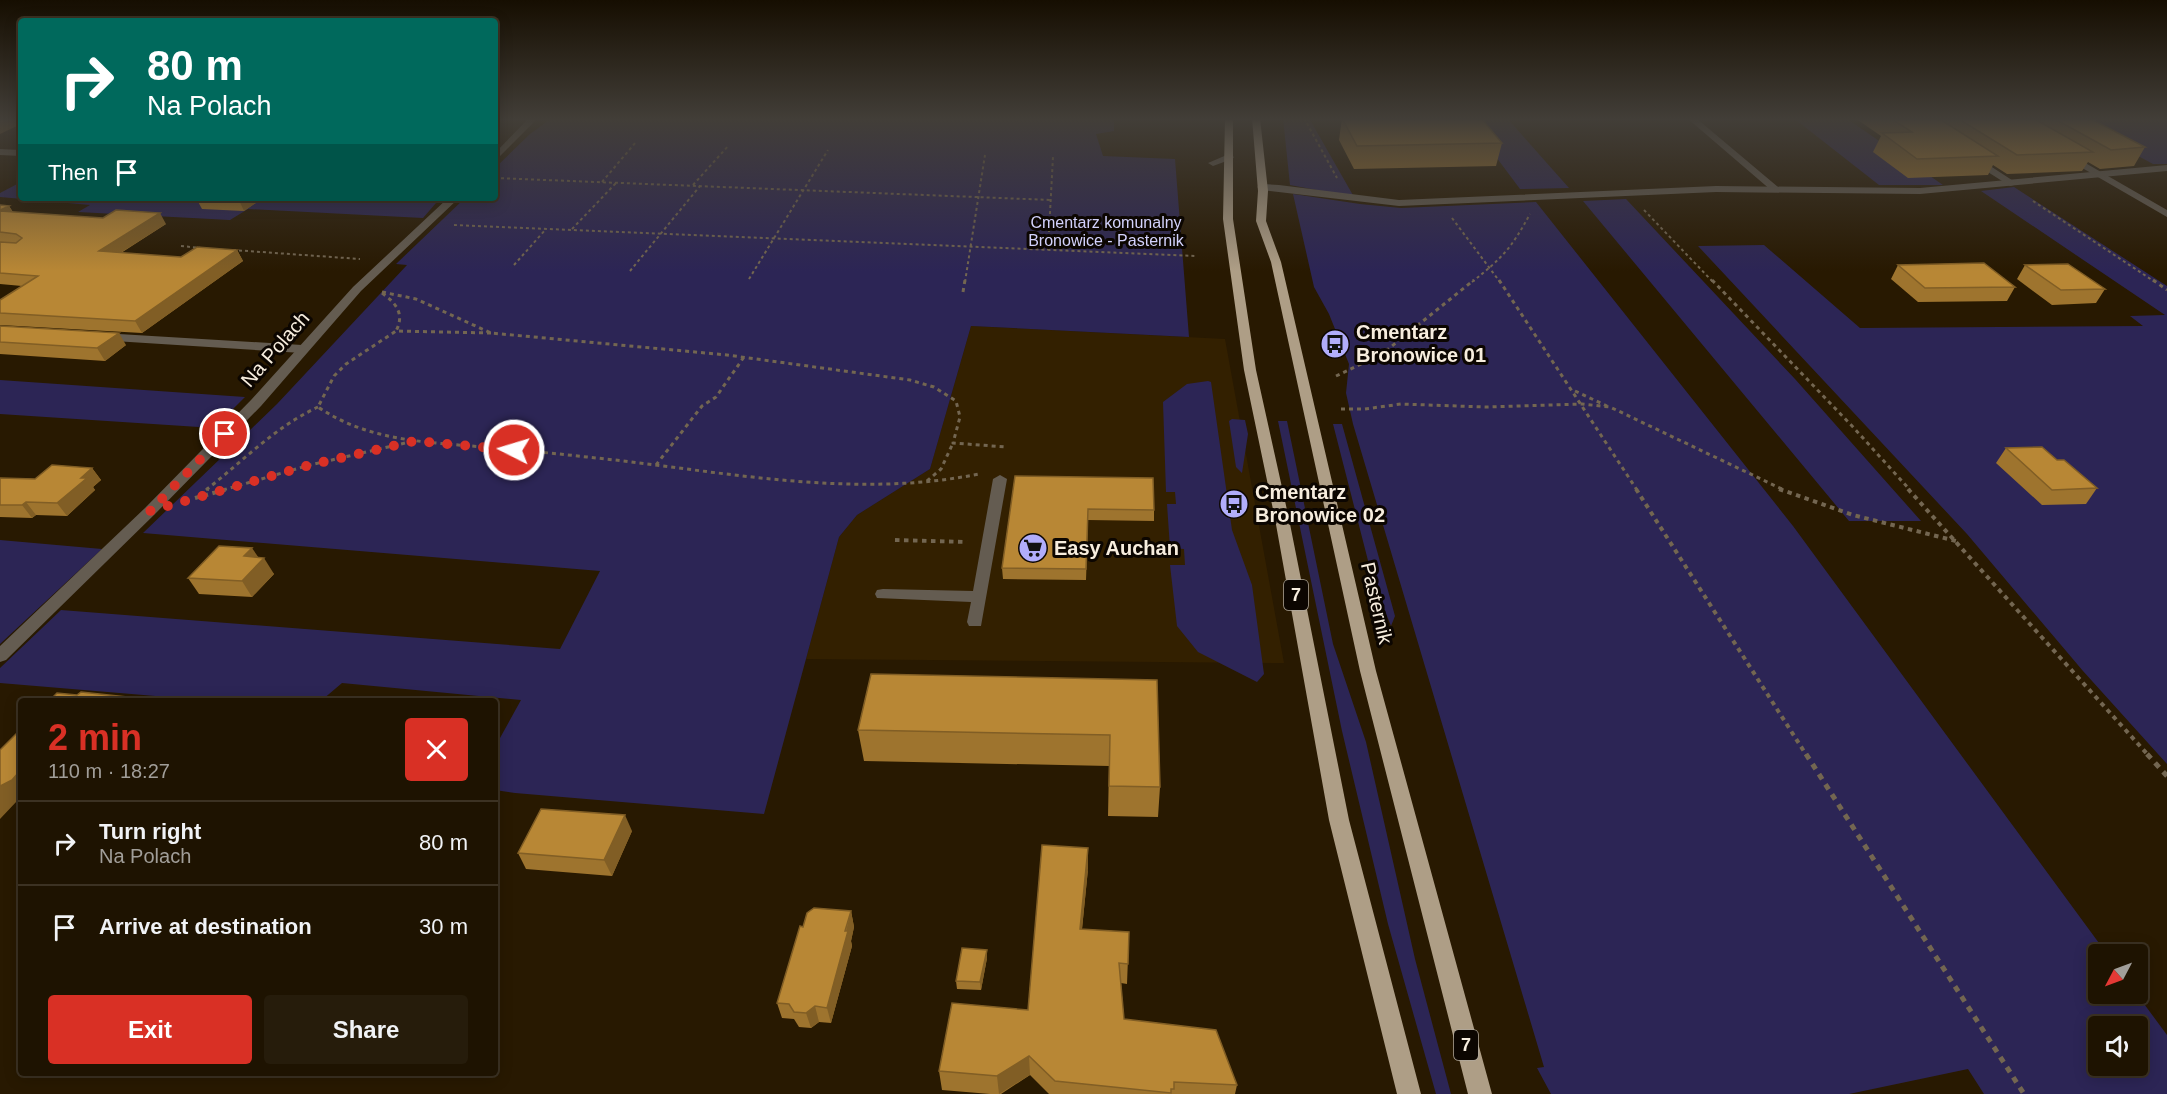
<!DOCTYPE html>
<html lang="en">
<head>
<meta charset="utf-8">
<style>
  body { margin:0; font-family:Helvetica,sans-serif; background:#261c0b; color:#f1f3f6; height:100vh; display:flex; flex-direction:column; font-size:22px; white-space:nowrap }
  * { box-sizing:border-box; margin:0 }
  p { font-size:20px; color:#a19e99 }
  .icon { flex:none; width:33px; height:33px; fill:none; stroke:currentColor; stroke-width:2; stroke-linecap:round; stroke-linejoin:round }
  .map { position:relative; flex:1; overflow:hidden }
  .side { position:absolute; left:18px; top:698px; width:480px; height:378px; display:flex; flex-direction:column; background:#1e1301; border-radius:6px; box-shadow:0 3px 15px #0003,0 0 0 2px #3c3223 }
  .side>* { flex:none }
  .hud { position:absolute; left:18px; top:18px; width:480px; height:183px; border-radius:6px; box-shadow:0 3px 15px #0003,0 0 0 2px #3c3223; background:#00695c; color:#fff; overflow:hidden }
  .needle { width:39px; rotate:229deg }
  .buttons { position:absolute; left:2088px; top:944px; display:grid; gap:12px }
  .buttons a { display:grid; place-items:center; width:60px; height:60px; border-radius:6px; background:#1e1301; box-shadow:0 3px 15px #0003,0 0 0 2px #3c3223; font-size:30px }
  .pin { position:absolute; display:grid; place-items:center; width:51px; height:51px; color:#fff; margin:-26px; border:3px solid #fff; border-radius:50%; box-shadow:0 2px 6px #0007 }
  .me { position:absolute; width:66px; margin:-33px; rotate:275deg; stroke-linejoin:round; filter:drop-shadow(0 0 4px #0008) }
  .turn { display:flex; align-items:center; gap:21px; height:126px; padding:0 30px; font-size:27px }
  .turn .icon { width:78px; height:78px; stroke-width:2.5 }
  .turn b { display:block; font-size:42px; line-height:51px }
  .then { display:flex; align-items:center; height:57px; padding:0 30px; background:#0003; gap:12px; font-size:22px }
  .round { display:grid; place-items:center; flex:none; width:63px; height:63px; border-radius:6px; background:#261c0b }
  .summary { display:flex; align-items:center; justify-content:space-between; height:102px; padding:0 30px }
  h1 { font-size:36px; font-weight:800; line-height:45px; color:#d93025 }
  .button { display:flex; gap:12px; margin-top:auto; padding:12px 30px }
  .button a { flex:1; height:69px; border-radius:6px; background:#d93025; color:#fff; font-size:24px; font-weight:800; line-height:69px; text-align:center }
  .button a+a { background:#261c0b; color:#f1f3f6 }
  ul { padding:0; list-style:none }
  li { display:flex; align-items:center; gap:18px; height:84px; padding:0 30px; border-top:2px solid #3c3223 }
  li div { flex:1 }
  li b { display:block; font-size:22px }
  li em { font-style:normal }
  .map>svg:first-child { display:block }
  .built { fill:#332000 }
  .green { fill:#2c2555; fill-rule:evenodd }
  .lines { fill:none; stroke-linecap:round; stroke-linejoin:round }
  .path-far3 { stroke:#736651; stroke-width:2; stroke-dasharray:3 3; stroke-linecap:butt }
  .path-far2 { stroke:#736651; stroke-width:3; stroke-dasharray:4 4; stroke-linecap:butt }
  .path-far1 { stroke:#736651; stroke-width:4; stroke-dasharray:4.5 4.5; stroke-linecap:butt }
  .path { stroke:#736651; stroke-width:5; stroke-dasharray:6 6; stroke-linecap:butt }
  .service { fill:#645c51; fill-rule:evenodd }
  .minor { fill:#645c51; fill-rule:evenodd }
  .primary { fill:#ae9e86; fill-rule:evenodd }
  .wall { fill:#9e742e }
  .shaded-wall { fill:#815e25 }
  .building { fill:#b88735; stroke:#815e25; stroke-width:1.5 }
  .route { stroke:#d93025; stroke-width:10; stroke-dasharray:0 18 }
  .labels { text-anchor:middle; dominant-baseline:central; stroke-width:6; stroke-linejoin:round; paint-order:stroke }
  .far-park-label { font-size:16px; fill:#d3d2fc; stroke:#0c0601 }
  .shield { fill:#0c0601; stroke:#b0a89c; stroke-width:1.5 }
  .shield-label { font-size:18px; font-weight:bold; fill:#f7edde }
  .poi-label { font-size:20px; font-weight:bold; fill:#f7edde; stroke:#0c0601; text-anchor:start }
  .street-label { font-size:20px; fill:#f7edde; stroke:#0c0601 }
</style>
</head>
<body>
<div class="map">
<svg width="2167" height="1094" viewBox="0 0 2167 1094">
  <rect width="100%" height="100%" fill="#281901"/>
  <!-- built -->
  <path class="built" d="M971,326L1225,339L1284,663L806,659L839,537L857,515L930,469Z"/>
  <!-- green -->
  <path class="green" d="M552,118H1114V131L1096,134L1103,156L1175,159L1189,337L971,326L930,469L857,515L839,537L764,814L515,793L495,790V747L521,700L342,683L322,700H203L0,683V668L61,610L560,649L600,571L143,533L277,404L407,265L396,264L465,198H495V168L530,134Z
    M1283,118H1309L1354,197L1290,185Z
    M1467,118H1507L1569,188L1520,189Z
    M1738,118H1846L1943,185H1879L1796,120Z
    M2067,118H2167V164H2153Z
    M21,182V198H345L436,203L423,218L248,209L230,220L78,212L90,205L0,197V193Z
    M2014,187L2167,286V764L2083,671L1967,534L1698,246L1764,245L1860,328L2143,326L2130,316L2165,315L1981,191Z
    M1293,194L1360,204L1401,208L1536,202L1793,526L2107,954H2098V993H2136L2167,1035V1094H1984L1968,1069L1849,1094H1551L1537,1068L1544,1067L1353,424L1346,393L1349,364L1329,314L1314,287ZM2098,1026H2138V1065H2098Z
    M1626,199L1795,379L1921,521H1849L1583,201Z
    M0,380L245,397L214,428L0,414Z
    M1208,381L1211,382L1232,530L1252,585L1264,674L1257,682L1198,652L1177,626L1170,565H1185L1184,549L1170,548L1167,504H1176L1175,492H1166L1163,402L1187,384Z
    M1232,419L1245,420L1248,434L1242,473L1236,467L1229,421Z
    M1278,421H1287L1333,644L1366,742L1415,959L1451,1094H1436L1388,924L1342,731Z
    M1333,424H1342L1395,616L1391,626L1374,584Z
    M0,540L102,549L0,644Z"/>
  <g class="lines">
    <!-- path-far3 -->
    <path class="path-far3" d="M1304,118L1337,178
      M495,178L1051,200
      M602,182L636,142
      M693,185L729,145
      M2033,201L2155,282
      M1644,210L1713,282
      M1452,218L1500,282
      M454,225L1196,256
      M572,229L616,183
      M181,246L201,248
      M233,250L360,259
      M1048,250L1053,157
      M514,265L546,229
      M630,271L700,186
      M749,279L828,150
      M965,282L985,155
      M1472,282C1502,258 1511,249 1530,214"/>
    <!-- path-far2 -->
    <path class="path-far2" d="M1499,280L1637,490
      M1712,280L1853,427L1910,490
      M2153,280L2167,290
      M382,292L416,299L491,333L727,355L910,380L934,387L956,401L960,417L953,443L1006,447
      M963,292L965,280
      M382,293C396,303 405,314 396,331
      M491,333L396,331L346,364L334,376L318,407C368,441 425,442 483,447C518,450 552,453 587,457C717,470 849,500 979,474
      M1336,376L1382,354L1474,280
      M1575,391L1607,406
      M1341,409H1365L1401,404L1485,407L1582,404L1610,407L1784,490
      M656,465L702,406L716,397L744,357
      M927,481L941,469L953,443
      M206,490C243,461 275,427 318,407
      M223,490L310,465L414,441"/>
    <!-- path-far1 -->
    <path class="path-far1" d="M1636,489L1807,756
      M1779,489L1853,515L1956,541
      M1908,489L2149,756
      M200,495L208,489
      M195,498L228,489
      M895,540L967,542"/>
    <!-- path -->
    <path class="path" d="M1806,754L2024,1094
      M2147,754L2167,776"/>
    <!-- service -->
    <path class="service" d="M1687,118H1696L1778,187V191H1772Z
      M0,149L21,150V156L0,155Z
      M2068,153L2167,210V217L2065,158L2063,156Z
      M1229,154L1234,157L1232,159L1213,166L1208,163Z
      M1972,158H1978L2018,184L2010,186L1972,162Z
      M102,333L302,345L308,349L302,353L98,340L96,337Z
      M1000,475L1007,479L981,626H969L967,622L971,602L877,598L875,594L877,590L883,589L973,591L993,479Z"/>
    <!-- minor -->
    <path class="minor" d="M529,118H538L495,161V153Z
      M2167,165V171L1920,194L1716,192L1399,206L1262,190L1257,187L1262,184L1279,185L1399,200L1716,186L1920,188Z
      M448,198H459L361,291L261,406L155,514L6,660L0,662V646L145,508L251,400L353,287Z"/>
    <!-- primary -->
    <path class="primary" d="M1225,118H1233V219L1256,370L1289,519L1349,820L1421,1094H1397L1329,820L1275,519L1244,370L1223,219Z
      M1252,118H1260L1268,191L1266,221L1281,262L1376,671L1492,1094H1468L1360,671L1271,262L1256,221L1258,191Z"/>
  </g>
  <!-- wall -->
  <path class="wall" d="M1342,118L1502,143L1496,166L1354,169L1339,140Z
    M1855,118H2089L2145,147L2134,166L2100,169L2088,162L2082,171L2007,174L1993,165L1988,175L1908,178L1873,152L1881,136Z
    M196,198H263L244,211L202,209Z
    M0,205L9,206L13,212L166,224L121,253L181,257L237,250L243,261L142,333L0,325V300L22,286L0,284Z
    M1898,265L2015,287L2007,301L1918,302L1891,279Z
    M2025,265L2105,289L2096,303L2052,305L2017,279Z
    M0,326L126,345L105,361L0,354Z
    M2006,448L2097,488L2086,504L2042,505L1996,463Z
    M92,468L101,480L93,487L95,490L67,516L36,515L32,518L0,517V478L35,479Z
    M1015,476L1154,510V521L1088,520L1086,580L1003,579L1002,568Z
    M258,558L274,574L252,597L199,594L188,578Z
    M1157,680L1160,787L1158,817L1108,816L1109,766L864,761L858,730Z
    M632,831L612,876L526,869L518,853Z
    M1088,869L1082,929L1129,932L1127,984L1121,983L1124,1019L1237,1085L1235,1094H1049L1030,1075L1001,1094H990L942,1090L939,1071L1028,1010Z
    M851,911L854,927L851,941L852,946L831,1023L819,1022L811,1028L799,1027L794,1019L782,1018L777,1003Z
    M987,958L981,990L957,989L956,981Z"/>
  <!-- shaded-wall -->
  <path class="shaded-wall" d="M12,118H21V124L0,134V124Z
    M238,198H263L244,211Z
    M9,206L16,217L0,214V210Z
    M160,213L166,224L106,262L99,251Z
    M237,250L243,261L142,333L135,321Z
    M119,333L126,345L105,361L97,348Z
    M92,468L101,480L93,487L95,490L67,516L57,503L81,478Z
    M26,502L36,515L32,518L22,505Z
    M252,548L261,561L264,558L274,574L252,597L242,581L244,556Z
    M21,763V799L17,801L0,819V786L19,767Z
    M625,815L632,831L612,876L604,860Z
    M1088,848V869L1080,949V929Z
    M851,911L854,927L851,941L852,946L831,1023L827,1008Z
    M987,950V958L981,990L980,982Z
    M815,1006L819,1022L811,1028L806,1013Z
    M1029,1056L1030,1075L999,1094L997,1076Z"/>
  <!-- building -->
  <path class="building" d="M0,118H12L0,124Z
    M1342,118H1481L1502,143L1357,146Z
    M1890,118H1938L1998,156L1917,159L1882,133L1912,132Z
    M1957,118H2033L2093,152L2017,155Z
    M2053,118H2089L2145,147L2111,150Z
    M0,205L9,206L0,210Z
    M116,210L160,213L99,251L181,257L197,247L237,250L135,321L0,313V300L38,276L0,273V242L16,243L22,238L16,234L0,232V211L103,218Z
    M1984,263L2015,287L1925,288L1898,265Z
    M2068,264L2105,289L2061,290L2025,265Z
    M0,326L119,333L97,348L0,342Z
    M2042,447L2057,460H2064L2097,488L2052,490L2006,448Z
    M52,465L92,468L81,478H87L57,503L26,502L22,505H0V478L35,479Z
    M1015,476L1153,478L1154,510L1088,509L1086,569L1002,568Z
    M219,546L252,548L244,556L264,558L242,581L188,578Z
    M871,674L1157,680L1160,787L1109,786L1110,735L858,730Z
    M81,692L137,698L134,700H50L57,693L77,695Z
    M21,729V763L19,767V772L12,780L0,786V750Z
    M541,809L625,815L604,860L518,853Z
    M1042,845L1088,848L1080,929L1129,932L1128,964L1119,963L1124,1019L1216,1030L1237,1085L1174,1082V1089H1171V1093L1055,1081L1029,1056L997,1076L939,1071L952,1003L1028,1010Z
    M814,908L851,911L845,931H848L827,1008L815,1006L806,1013L794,1012L789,1004L777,1003L800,926L803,927L807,913Z
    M962,948L987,950L980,982L956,981Z"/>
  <!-- sky -->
  <linearGradient id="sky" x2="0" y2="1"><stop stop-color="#160e01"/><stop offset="0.44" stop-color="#423e38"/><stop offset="1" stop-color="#423e38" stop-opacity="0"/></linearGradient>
  <rect width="2167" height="271" fill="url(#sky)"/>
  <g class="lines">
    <!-- route -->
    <path class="route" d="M225,434L150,511L310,465L415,441L514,450"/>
  </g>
  <!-- icons -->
  <defs>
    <g id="bus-disc" transform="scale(1.5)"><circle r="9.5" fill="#b1adfa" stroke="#0c0601"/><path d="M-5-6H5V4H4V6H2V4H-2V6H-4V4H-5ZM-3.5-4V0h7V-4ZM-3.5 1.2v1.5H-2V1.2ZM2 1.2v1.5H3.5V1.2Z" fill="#111"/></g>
    <g id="supermarket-disc" transform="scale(1.5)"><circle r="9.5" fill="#b1adfa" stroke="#0c0601"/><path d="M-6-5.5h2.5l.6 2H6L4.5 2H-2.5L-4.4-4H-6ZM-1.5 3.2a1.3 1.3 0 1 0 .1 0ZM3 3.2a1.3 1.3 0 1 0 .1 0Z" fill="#111"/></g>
  </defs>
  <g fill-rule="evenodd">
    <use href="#bus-disc" x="1335" y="344"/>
    <use href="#bus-disc" x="1234" y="504"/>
    <use href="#supermarket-disc" x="1033" y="548"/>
  </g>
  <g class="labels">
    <!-- far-park labels -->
    <g class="far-park-label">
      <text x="1106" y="222">Cmentarz komunalny<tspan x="1106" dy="18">Bronowice - Pasternik</tspan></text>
    </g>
    <!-- shield labels -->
    <g class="shield">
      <rect x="1284" y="580" width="24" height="30" rx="4.5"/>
      <rect x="1454" y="1030" width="24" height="30" rx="4.5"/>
    </g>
    <g class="shield-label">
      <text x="1296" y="595">7</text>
      <text x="1466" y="1045">7</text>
    </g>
    <!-- poi labels -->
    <g class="poi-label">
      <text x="1356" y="332">Cmentarz<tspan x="1356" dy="23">Bronowice 01</tspan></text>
      <text x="1255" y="492">Cmentarz<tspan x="1255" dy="23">Bronowice 02</tspan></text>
      <text x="1054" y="548">Easy Auchan</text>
    </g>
    <!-- street labels -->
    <g class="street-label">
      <text transform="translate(275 349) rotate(-49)">Na Polach</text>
      <text transform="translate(1377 603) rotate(77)">Pasternik</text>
    </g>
  </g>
</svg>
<div class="buttons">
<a><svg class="needle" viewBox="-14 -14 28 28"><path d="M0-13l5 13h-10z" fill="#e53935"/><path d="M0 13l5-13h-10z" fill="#a19e99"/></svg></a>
<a><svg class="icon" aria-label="sound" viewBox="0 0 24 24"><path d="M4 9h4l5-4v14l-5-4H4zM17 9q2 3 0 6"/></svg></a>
</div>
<div class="pin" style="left:225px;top:434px;background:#d93025"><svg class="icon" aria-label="arrive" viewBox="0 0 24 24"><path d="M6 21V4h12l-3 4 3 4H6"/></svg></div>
<svg class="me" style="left:514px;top:450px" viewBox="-20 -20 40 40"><circle r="17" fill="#d93025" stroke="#fff" stroke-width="3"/><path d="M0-11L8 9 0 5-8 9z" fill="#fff"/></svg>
<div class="hud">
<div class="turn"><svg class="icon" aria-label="right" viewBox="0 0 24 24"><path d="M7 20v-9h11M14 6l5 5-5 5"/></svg><div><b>80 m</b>Na Polach</div></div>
<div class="then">Then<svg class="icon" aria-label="arrive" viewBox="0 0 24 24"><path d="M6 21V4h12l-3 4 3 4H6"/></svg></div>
</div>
<section class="side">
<div class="summary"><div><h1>2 min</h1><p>110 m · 18:27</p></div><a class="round" style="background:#d93025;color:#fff"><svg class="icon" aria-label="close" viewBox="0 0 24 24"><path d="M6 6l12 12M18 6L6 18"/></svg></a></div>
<ul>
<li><svg class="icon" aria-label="right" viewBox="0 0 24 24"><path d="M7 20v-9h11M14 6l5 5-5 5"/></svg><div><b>Turn right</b><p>Na Polach</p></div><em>80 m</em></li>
<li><svg class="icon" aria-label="arrive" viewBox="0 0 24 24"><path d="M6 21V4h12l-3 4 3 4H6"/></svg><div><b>Arrive at destination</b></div><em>30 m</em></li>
</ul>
<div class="button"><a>Exit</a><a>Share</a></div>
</section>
</div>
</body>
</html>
